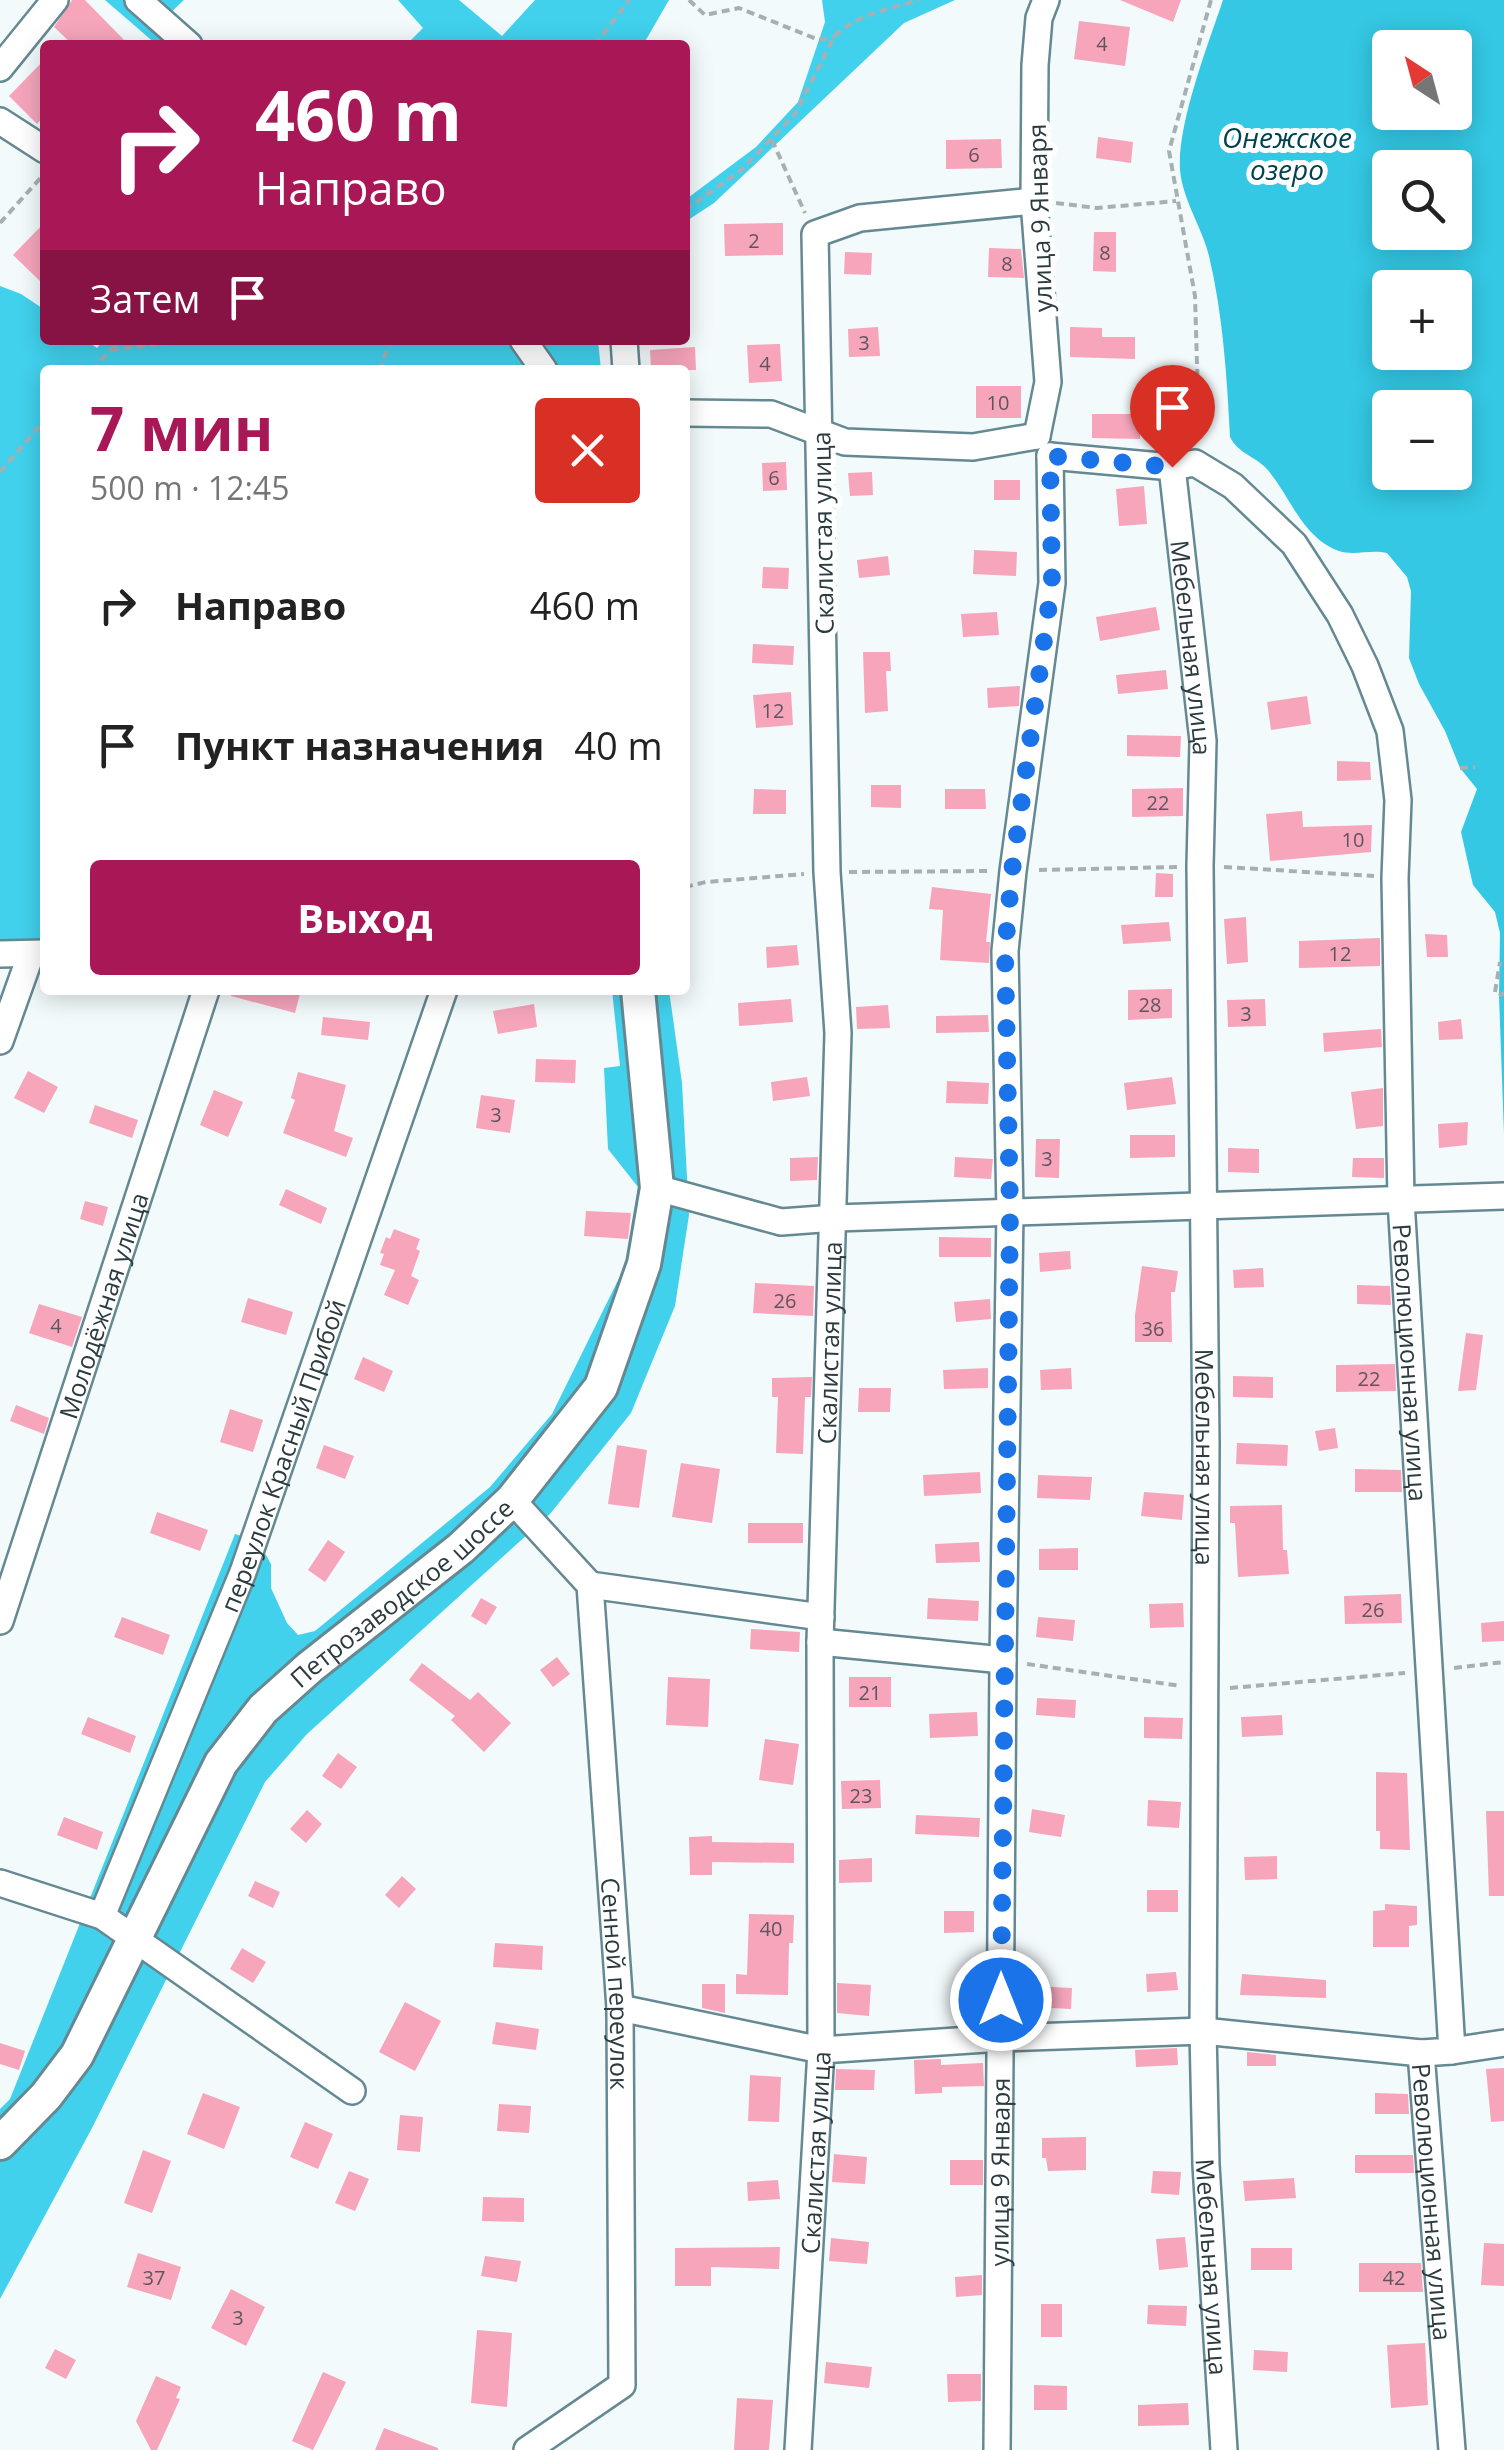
<!DOCTYPE html>
<html lang="ru">
<head>
<meta charset="utf-8">
<style>
  body { margin:0; font-family:"Open Sans",sans-serif; background:#f2f2f2; color:#222; height:100vh; display:flex; flex-direction:column; font-size:38px; white-space:nowrap }
  * { box-sizing:border-box; margin:0 }
  p { font-size:32px; color:#767676 }
  .icon { flex:none; width:55px; height:55px; fill:none; stroke:currentColor; stroke-width:2; stroke-linecap:round; stroke-linejoin:round }
  .map { position:relative; flex:1; overflow:hidden }
  .side { position:absolute; left:40px; top:365px; width:650px; height:630px; display:flex; flex-direction:column; background:#fff; border-radius:10px; box-shadow:0 5px 25px #0003 }
  .side>* { flex:none }
  .banner { position:absolute; left:40px; top:40px; width:650px; height:305px; border-radius:10px; box-shadow:0 5px 25px #0003; background:#a81856; color:#fff; overflow:hidden }
  .needle { width:65px; rotate:324deg }
  .fabs { position:absolute; left:1372px; top:30px; display:grid; gap:20px }
  .fabs a { display:grid; place-items:center; width:100px; height:100px; border-radius:10px; background:#fff; box-shadow:0 5px 25px #0003; font-size:50px }
  .pin { position:absolute; display:grid; place-items:center; width:85px; height:85px; color:#fff; margin:-102px -42px; border-radius:50% 50% 50% 0; rotate:-45deg; box-shadow:0 0 10px #0007 }
  .pin .icon { rotate:45deg }
  .me { position:absolute; width:110px; margin:-55px; rotate:0deg; stroke-linejoin:round; filter:drop-shadow(0 0 8px #0008) }
  .turn { display:flex; align-items:center; gap:35px; height:210px; padding:0 50px; font-size:45px }
  .turn .icon { width:130px; height:130px; stroke-width:2.5 }
  .turn b { display:block; font-size:70px; line-height:85px }
  .then { display:flex; align-items:center; height:95px; padding:0 50px; background:#0003; gap:20px; font-size:38px }
  .round { display:grid; place-items:center; flex:none; width:105px; height:105px; border-radius:10px; background:#f2f2f2 }
  .overview { display:flex; align-items:center; justify-content:space-between; height:170px; padding:0 50px }
  h1 { font-size:60px; font-weight:700; line-height:75px; color:#a81856 }
  .cta { display:flex; gap:20px; margin-top:auto; padding:20px 50px }
  .cta a { flex:1; height:115px; border-radius:10px; background:#a81856; color:#fff; font-size:40px; font-weight:700; line-height:115px; text-align:center }
  ul { padding:0; list-style:none }
  li { display:flex; align-items:center; gap:30px; height:140px; padding:0 50px }
  li div { flex:1 }
  li b { display:block; font-size:38px }
  li em { font-style:normal }
  .map>svg:first-child { display:block }
  .forest { fill:#41d1ed }
  .water { fill:#34c8e4; fill-rule:evenodd }
  .building { fill:#f6a5bb }
  .lines { fill:none; stroke-linecap:round; stroke-linejoin:round }
  .minor-casing { stroke:#658992; stroke-width:30 }
  .major-casing { stroke:#658992; stroke-width:38 }
  .path { stroke:#a6b0b3; stroke-width:4; stroke-dasharray:8 5; stroke-linecap:butt }
  .minor { stroke:#fff; stroke-width:25 }
  .major { stroke:#fff; stroke-width:32 }
  .route { stroke:#1a73e8; stroke-width:18; stroke-dasharray:0 32.4 }
  .labels { text-anchor:middle; dominant-baseline:central; stroke-width:10; stroke-linejoin:round; paint-order:stroke }
  .number-label { font-size:20px; fill:#5e565e }
  .street-label { font-size:25px; fill:#2c3b3f; stroke:#fff }
  .water-label { font-size:28px; font-style:italic; fill:#00434e; stroke:#fff }
</style>
</head>
<body>
<div class="map">
<svg width="1504" height="2450" viewBox="0 0 1504 2450">
  <rect width="100%" height="100%" fill="#f3fafc"/>
  <!-- forest -->
  <path class="forest" d="M105,0H184L169,14L203,45H157Z
    M398,0H459L502,36L535,0H669L643,45H406L423,28Z
    M822,0H955L904,23L714,203L685,222V200L756,147L798,102L825,22Z
    M0,286L21,294L45,310V340H86L97,348L104,340H598L601,370H45V961L0,964Z
    M612,990H669L682,1083L689,1215L675,1306L631,1413L550,1514L307,1734L265,1782L92,2128L0,2299V2109L10,2099L235,1534L258,1541L271,1564V1588L287,1623L298,1635L315,1631L490,1487L552,1414L626,1264L638,1187L608,1149L604,1068L620,1066Z"/>
  <!-- water -->
  <path class="water" d="M1223,0H1504V1134L1499,996L1500,933L1495,912L1473,885L1461,832L1477,789L1460,768L1445,731L1419,684L1409,658L1411,591L1407,577L1387,553C1371,549 1355,556 1339,551C1302,538 1290,495 1266,468C1254,456 1238,453 1230,437C1227,377 1223,315 1209,256C1202,227 1183,201 1180,170C1177,124 1208,45 1223,0ZM1390,48H1455V112H1390ZM1390,168H1455V232H1390ZM1390,288H1455V352H1390ZM1390,408H1455V472H1390Z"/>
  <!-- building -->
  <path class="building" d="M72,0H85L129,45H73L54,27Z
    M1120,0H1181L1173,22Z
    M1079,21L1130,27L1125,66L1074,59Z
    M45,59V115L37,124L9,96Z
    M1098,137L1133,142L1131,163L1096,158Z
    M1001,139L1002,168L946,169V140Z
    M45,222V286L13,255Z
    M783,223V255L725,256L724,224Z
    M1094,232H1116V272L1093,271Z
    M989,248L1021,249L1024,278L988,277Z
    M845,252L872,253L871,275L844,274Z
    M878,327L880,356L849,357L848,329Z
    M1070,327L1102,328V337H1135V359L1070,357Z
    M780,344L782,381L749,383L747,345Z
    M695,347L696,370H651L650,350Z
    M976,386H1021V418H976Z
    M1092,414H1140V439L1092,438Z
    M786,462L787,490L763,491L762,463Z
    M872,472L873,495L850,496L848,473Z
    M994,480H1020V500H994Z
    M1144,486L1147,524L1119,526L1116,489Z
    M974,550L1017,552L1016,576L973,574Z
    M888,556L890,575L859,578L857,560Z
    M763,567L789,568L788,589L762,588Z
    M1156,607L1160,630L1100,641L1096,617Z
    M997,612L999,635L963,637L961,614Z
    M753,644L794,646L793,665L752,663Z
    M863,652H890L891,671H886L888,711L865,713Z
    M1166,670L1168,689L1118,694L1116,675Z
    M1020,686L1019,706L988,708L987,688Z
    M791,692L793,725L756,728L753,695Z
    M1307,696L1311,724L1271,730L1267,702Z
    M1127,735L1181,736L1180,757L1127,756Z
    M1337,761L1370,762L1371,780L1337,781Z
    M871,785H901V808L871,807Z
    M1183,788V816L1132,817V789Z
    M754,789L786,790V814H753Z
    M945,789H985L986,809H945Z
    M1302,811L1303,827L1372,825L1371,852L1270,861L1266,814Z
    M1156,873L1173,874V897H1155Z
    M932,887L991,894L986,942H990L989,963L940,960L943,910L929,909Z
    M1246,917L1248,962L1227,964L1224,919Z
    M1169,922L1171,941L1123,944L1121,925Z
    M1425,934L1447,935L1448,957H1427Z
    M1380,938V966L1299,968V941Z
    M797,945L799,965L767,968L766,947Z
    M1172,989V1018L1128,1020V990Z
    M232,990H301L295,1013L231,996Z
    M791,999L793,1022L739,1026L738,1003Z
    M1265,999L1266,1026L1228,1027L1227,1000Z
    M534,1004L537,1027L498,1034L493,1011Z
    M888,1005L890,1028L857,1029L856,1007Z
    M988,1015L989,1032L936,1033V1016Z
    M323,1017L370,1022L368,1040L321,1035Z
    M1461,1019L1463,1039L1439,1040L1438,1022Z
    M1381,1029L1382,1047L1324,1052L1323,1033Z
    M536,1059L576,1060L575,1083L535,1082Z
    M28,1071L58,1087L44,1113L14,1098Z
    M298,1072L346,1085L334,1131L353,1138L346,1157L283,1133L295,1100L291,1098Z
    M807,1077L810,1096L773,1101L771,1082Z
    M1172,1077L1176,1104L1127,1110L1124,1083Z
    M947,1081L989,1083L988,1104L946,1103Z
    M1383,1088V1126L1356,1129L1351,1092Z
    M214,1090L243,1102L228,1137L200,1125Z
    M481,1095L515,1100L510,1133L476,1128Z
    M95,1105L138,1120L132,1138L89,1123Z
    M1468,1122L1467,1145L1439,1148L1438,1124Z
    M1130,1135H1175V1157L1130,1158Z
    M1036,1139H1060L1059,1178L1035,1177Z
    M1228,1148L1259,1149V1173L1228,1172Z
    M818,1157L817,1180L790,1181V1158Z
    M955,1157L993,1159L991,1179L954,1177Z
    M1353,1158H1384V1178L1352,1177Z
    M286,1189L327,1208L321,1224L279,1205Z
    M85,1201L108,1207L103,1226L80,1219Z
    M586,1211L631,1213L628,1239L584,1236Z
    M394,1229L420,1239L416,1249L420,1251L411,1276L419,1280L408,1305L384,1295L395,1270L380,1265L384,1254L380,1253L386,1237L390,1239Z
    M939,1237L991,1238V1257H939Z
    M1070,1251L1071,1269L1040,1272L1039,1253Z
    M1142,1266L1178,1271L1175,1292H1171L1172,1342H1135V1315Z
    M1263,1268L1264,1287L1234,1288L1233,1270Z
    M755,1283L814,1286L813,1316L753,1313Z
    M1357,1285L1390,1286L1391,1305L1357,1304Z
    M248,1298L293,1312L286,1335L241,1322Z
    M990,1299L991,1319L956,1322L954,1302Z
    M39,1304L82,1317L72,1347L29,1333Z
    M1466,1333L1483,1335L1476,1390L1458,1391Z
    M363,1357L393,1371L384,1392L354,1379Z
    M1395,1364L1396,1391L1336,1392V1365Z
    M988,1368V1388L944,1389L943,1370Z
    M1071,1368L1072,1389L1041,1390L1040,1370Z
    M1233,1376L1273,1377V1398L1233,1397Z
    M812,1377L811,1397H805L803,1454L776,1453L778,1397H772V1378Z
    M859,1388H891L890,1412H858Z
    M16,1405L49,1418L44,1434L10,1421Z
    M230,1409L263,1420L253,1452L220,1442Z
    M1335,1428L1338,1448L1319,1451L1315,1431Z
    M1237,1443L1288,1445L1287,1466L1236,1464Z
    M324,1445L354,1456L345,1479L316,1468Z
    M617,1445L647,1450L639,1508L608,1504Z
    M681,1463L720,1469L712,1523L672,1517Z
    M1355,1469L1401,1470L1402,1492H1355Z
    M980,1472L981,1493L924,1496L923,1475Z
    M1038,1475L1092,1477L1090,1500L1037,1498Z
    M1144,1492L1184,1495L1182,1520L1141,1516Z
    M1282,1505L1283,1550H1287L1289,1574L1238,1577L1235,1523H1230V1506Z
    M157,1512L208,1530L200,1551L150,1533Z
    M748,1523H803V1543H748Z
    M328,1540L345,1552L325,1582L308,1570Z
    M979,1542L980,1562L936,1563L935,1544Z
    M1078,1548V1570H1039V1549Z
    M1401,1594L1402,1623L1345,1624L1344,1596Z
    M481,1598L497,1607L486,1625L471,1616Z
    M928,1598L979,1601L978,1621L927,1619Z
    M1183,1603L1184,1627L1150,1628L1149,1604Z
    M122,1617L170,1635L163,1655L114,1637Z
    M1038,1617L1075,1620L1073,1641L1036,1637Z
    M1504,1621V1641L1482,1642L1481,1623Z
    M751,1629L800,1632L799,1652L750,1649Z
    M557,1657L570,1674L553,1687L540,1670Z
    M422,1663L470,1700L478,1692L511,1723L484,1752L451,1720L455,1716L409,1680Z
    M668,1677L710,1679L708,1727L666,1725Z
    M849,1677H891V1707H849Z
    M1037,1698L1076,1700L1075,1718L1036,1715Z
    M977,1712L978,1736L930,1738L929,1714Z
    M1282,1715L1283,1735L1242,1737L1241,1717Z
    M88,1717L136,1736L130,1753L81,1734Z
    M1144,1717L1183,1718L1182,1739L1144,1738Z
    M765,1739L799,1744L793,1785L759,1780Z
    M338,1753L357,1767L341,1789L322,1776Z
    M1376,1772L1407,1773L1410,1850L1380,1849V1831H1376Z
    M880,1780L881,1808L842,1809L841,1781Z
    M1148,1800L1181,1802L1179,1828L1147,1826Z
    M1032,1809L1065,1815L1061,1837L1029,1832Z
    M307,1810L322,1824L306,1843L290,1829Z
    M1486,1811H1504V1896H1489Z
    M916,1815L980,1818L979,1837L915,1834Z
    M64,1817L103,1832L97,1850L57,1835Z
    M712,1836V1842L794,1843V1863L712,1862V1875H690L689,1837Z
    M1277,1856V1879L1245,1880L1244,1857Z
    M872,1858V1882L839,1883V1860Z
    M402,1876L416,1889L399,1908L385,1895Z
    M255,1881L280,1892L273,1908L248,1896Z
    M1147,1890H1178V1912H1147Z
    M1385,1904L1417,1906V1925L1409,1926V1947H1373V1911L1385,1910Z
    M944,1911H974V1932L944,1933Z
    M749,1914L794,1915L793,1943H789L788,1995L736,1994V1974L747,1975Z
    M495,1943L543,1946L542,1970L493,1967Z
    M242,1948L266,1962L253,1983L230,1969Z
    M1176,1972L1178,1990L1147,1992L1146,1974Z
    M1242,1974L1326,1980V1998L1240,1995Z
    M837,1983L871,1985L869,2016L837,2013Z
    M702,1984H725V2013L702,2008Z
    M1032,1986L1072,1988L1071,2009L1031,2007Z
    M405,2002L441,2021L415,2071L379,2052Z
    M496,2022L539,2029L536,2050L492,2044Z
    M0,2043L25,2051L19,2070L0,2064Z
    M1177,2048L1178,2065L1136,2067L1135,2050Z
    M1247,2052L1276,2055V2066H1247Z
    M941,2059V2065L983,2063L984,2086L942,2087V2093L915,2094L914,2060Z
    M1504,2068V2121L1491,2122L1486,2069Z
    M836,2069L875,2070L874,2090H835Z
    M750,2075L781,2077L779,2122L748,2121Z
    M203,2093L240,2107L224,2149L187,2134Z
    M1375,2093L1408,2094L1409,2114H1375Z
    M499,2104L531,2106L529,2133L497,2131Z
    M400,2115L423,2117L420,2152L397,2150Z
    M305,2122L333,2134L318,2169L290,2157Z
    M1086,2137V2170L1048,2171L1046,2158H1042V2138Z
    M143,2150L171,2161L152,2213L124,2203Z
    M834,2154L867,2157L865,2184L832,2182Z
    M1355,2155H1413L1414,2173H1355Z
    M950,2160H983V2185H950Z
    M349,2171L369,2179L355,2211L335,2203Z
    M1153,2171L1181,2172L1179,2195L1151,2193Z
    M1294,2178L1296,2198L1245,2201L1243,2181Z
    M778,2180L780,2199L748,2201L747,2182Z
    M483,2197L524,2198V2222L482,2221Z
    M1185,2237L1188,2267L1159,2270L1156,2239Z
    M831,2238L869,2242L867,2264L829,2261Z
    M1484,2243L1504,2244V2286L1481,2285Z
    M780,2247L779,2269L711,2267V2286H675V2248Z
    M1251,2248H1292V2270H1251Z
    M138,2253L181,2267L171,2300L127,2287Z
    M485,2256L521,2261L517,2282L481,2276Z
    M1359,2263H1421L1423,2292H1359Z
    M982,2275V2295L956,2297L955,2277Z
    M231,2289L265,2307L246,2346L211,2328Z
    M1041,2304H1062V2337H1041Z
    M1148,2305L1187,2306L1186,2326L1147,2324Z
    M477,2330L512,2333L507,2407L471,2403Z
    M1425,2343L1428,2405L1391,2408L1387,2345Z
    M55,2349L76,2360L66,2379L45,2368Z
    M1254,2350L1288,2352L1287,2372L1253,2370Z
    M826,2362L872,2367L869,2388L824,2383Z
    M323,2372L346,2382L313,2450L292,2441Z
    M947,2374H981V2401L948,2402Z
    M156,2376L181,2387L176,2398L180,2399L157,2450H151L136,2421Z
    M1034,2385L1067,2386V2410H1034Z
    M737,2398L773,2400L769,2450H734Z
    M1188,2403L1189,2425L1138,2426V2405Z
    M384,2428L438,2448V2450H375Z"/>
  <g class="lines">
    <!-- minor casing -->
    <g class="minor-casing">
      <g id="minor">
        <path d="M138,0L189,45"/>
        <path d="M0,68L55,0"/>
        <path d="M0,121L45,150"/>
        <path d="M523,340L544,370"/>
        <path d="M624,340L626,370"/>
        <path d="M685,413L771,414L845,442L973,447L1037,436"/>
        <path d="M1037,436L1048,382L1034,201L1035,65L1039,18L1046,0"/>
        <path id="s1" d="M1050,456L1172,467L1195,463L1233,486L1294,544L1340,615L1365,666L1390,731L1398,800L1395,878L1401,1200L1452,2051L1421,2053L1452,2450"/>
        <path id="s2" d="M1172,467L1203,741L1200,866L1206,1444L1203,2031L1206,2165L1224,2450"/>
        <path d="M0,954L45,953"/>
        <path d="M0,1041L31,954"/>
        <path d="M657,1188L781,1222L835,1218L1504,1196"/>
        <path id="s3" d="M512,1500L590,1585L620,2008L622,2385L527,2450"/>
        <path d="M590,1585L821,1617"/>
        <path id="s4" d="M0,1621L206,990"/>
        <path d="M820,1642L1003,1660"/>
        <path d="M0,1883L102,1916L352,2091"/>
        <path id="s5" d="M102,1916L243,1572L444,990"/>
        <path d="M620,2008L821,2050L1001,2038L1203,2031L1421,2053"/>
        <path d="M1452,2051L1504,2043"/>
        <path id="s6" d="M798,2450L821,2050L820,1642L838,1033L827,872L815,234L860,218L1034,201"/>
        <path id="s7" d="M997,2450L1003,1660L1010,1212L1005,951L1013,871L1052,583L1050,456"/>
      </g>
    </g>
    <!-- major casing -->
    <g class="major-casing">
      <g id="major">
        <path id="s8" d="M0,2143L46,2096L77,2055L221,1763L263,1709L310,1667L461,1548L512,1500L601,1387L644,1264L657,1188L638,990"/>
      </g>
    </g>
    <!-- path -->
    <path class="path" d="M689,0L705,15L739,8L819,40L834,37
      M595,45L629,0
      M772,140L805,213
      M1056,203L1097,208L1176,201
      M685,210L740,171L795,114L834,37C856,14 890,9 919,0
      M0,223L45,173
      M111,350L169,343L246,340
      M92,370L120,340
      M379,370L391,340
      M1196,442L1198,398L1195,296L1169,151L1211,0
      M0,472L45,420
      M1460,768L1475,767
      M1224,867L1374,876
      M1039,870L1179,867
      M849,872L989,871
      M685,887L706,882L804,874
      M1495,992L1500,962
      M1499,996L1504,993
      M1027,1664L1181,1686
      M1454,1668L1504,1662
      M1230,1688L1405,1673"/>
    <!-- minor -->
    <use href="#minor" class="minor"/>
    <!-- major -->
    <use href="#major" class="major"/>
  </g>
  <g class="lines">
    <!-- route -->
    <path class="route" d="M1001,2000L1010,1212L1005,951L1012,871L1052,583L1050,456L1172,467"/>
  </g>
  <g class="labels">
    <!-- number labels -->
    <g class="number-label">
      <text x="1102" y="43">4</text>
      <text x="974" y="154">6</text>
      <text x="754" y="240">2</text>
      <text x="1105" y="252">8</text>
      <text x="1007" y="263">8</text>
      <text x="864" y="342">3</text>
      <text x="765" y="363">4</text>
      <text x="998" y="402">10</text>
      <text x="774" y="477">6</text>
      <text x="773" y="710">12</text>
      <text x="1158" y="802">22</text>
      <text x="1353" y="839">10</text>
      <text x="1340" y="953">12</text>
      <text x="1150" y="1004">28</text>
      <text x="1246" y="1013">3</text>
      <text x="496" y="1114">3</text>
      <text x="1047" y="1158">3</text>
      <text x="785" y="1300">26</text>
      <text x="56" y="1325">4</text>
      <text x="1153" y="1328">36</text>
      <text x="1369" y="1378">22</text>
      <text x="1373" y="1609">26</text>
      <text x="870" y="1692">21</text>
      <text x="861" y="1795">23</text>
      <text x="771" y="1928">40</text>
      <text x="154" y="2277">37</text>
      <text x="1394" y="2277">42</text>
      <text x="238" y="2317">3</text>
    </g>
    <!-- street labels -->
    <g class="street-label">
      <text transform="translate(1039 218) rotate(-92)">улица 9 Января</text>
      <text transform="translate(822 533) rotate(-91)">Скалистая улица</text>
      <text stroke="none"><textPath href="#s2" startOffset="182">Мебельная улица</textPath></text>
      <text stroke="none"><textPath href="#s4" startOffset="332">Молодёжная улица</textPath></text>
      <text stroke="none"><textPath href="#s6" startOffset="1108">Скалистая улица</textPath></text>
      <text stroke="none"><textPath href="#s1" startOffset="1118">Революционная улица</textPath></text>
      <text stroke="none"><textPath href="#s5" startOffset="495">переулок Красный Прибой</textPath></text>
      <text stroke="none"><textPath href="#s2" startOffset="992">Мебельная улица</textPath></text>
      <text stroke="none"><textPath href="#s8" startOffset="692">Петрозаводское шоссе</textPath></text>
      <text stroke="none"><textPath href="#s3" startOffset="515">Сенной переулок</textPath></text>
      <text stroke="none"><textPath href="#s6" startOffset="298">Скалистая улица</textPath></text>
      <text stroke="none"><textPath href="#s7" startOffset="278">улица 9 Января</textPath></text>
      <text stroke="none"><textPath href="#s1" startOffset="1988">Революционная улица</textPath></text>
      <text stroke="none"><textPath href="#s2" startOffset="1802">Мебельная улица</textPath></text>
    </g>
    <!-- water labels -->
    <g class="water-label">
      <text x="1287" y="137">Онежское<tspan x="1287" dy="32">озеро</tspan></text>
    </g>
  </g>
</svg>
<div class="fabs">
<a><svg class="needle" viewBox="-14 -14 28 28"><path d="M0-13l5 13h-10z" fill="#e53935"/><path d="M0 13l5-13h-10z" fill="#767676"/></svg></a>
<a><svg class="icon" aria-label="search" viewBox="0 0 24 24"><circle cx="10" cy="10" r="6"/><path d="M15 15l6 6"/></svg></a>
<a>+</a>
<a>−</a>
</div>
<div class="pin" style="left:1172px;top:467px;background:#d93025"><svg class="icon" aria-label="arrive" viewBox="0 0 24 24"><path d="M6 21V4h12l-3 4 3 4H6"/></svg></div>
<svg class="me" style="left:1001px;top:2000px" viewBox="-20 -20 40 40"><circle r="17" fill="#1a73e8" stroke="#fff" stroke-width="3"/><path d="M0-11L8 9 0 5-8 9z" fill="#fff"/></svg>
<div class="banner">
<div class="turn"><svg class="icon" aria-label="right" viewBox="0 0 24 24"><path d="M7 20v-9h11M14 6l5 5-5 5"/></svg><div><b>460 m</b>Направо</div></div>
<div class="then">Затем<svg class="icon" aria-label="arrive" viewBox="0 0 24 24"><path d="M6 21V4h12l-3 4 3 4H6"/></svg></div>
</div>
<section class="side">
<div class="overview"><div><h1>7 мин</h1><p>500 m · 12:45</p></div><a class="round" style="background:#d93025;color:#fff"><svg class="icon" aria-label="close" viewBox="0 0 24 24"><path d="M6 6l12 12M18 6L6 18"/></svg></a></div>
<ul>
<li><svg class="icon" aria-label="right" viewBox="0 0 24 24"><path d="M7 20v-9h11M14 6l5 5-5 5"/></svg><div><b>Направо</b></div><em>460 m</em></li>
<li><svg class="icon" aria-label="arrive" viewBox="0 0 24 24"><path d="M6 21V4h12l-3 4 3 4H6"/></svg><div><b>Пункт назначения</b></div><em>40 m</em></li>
</ul>
<div class="cta"><a>Выход</a></div>
</section>
</div>
</body>
</html>
